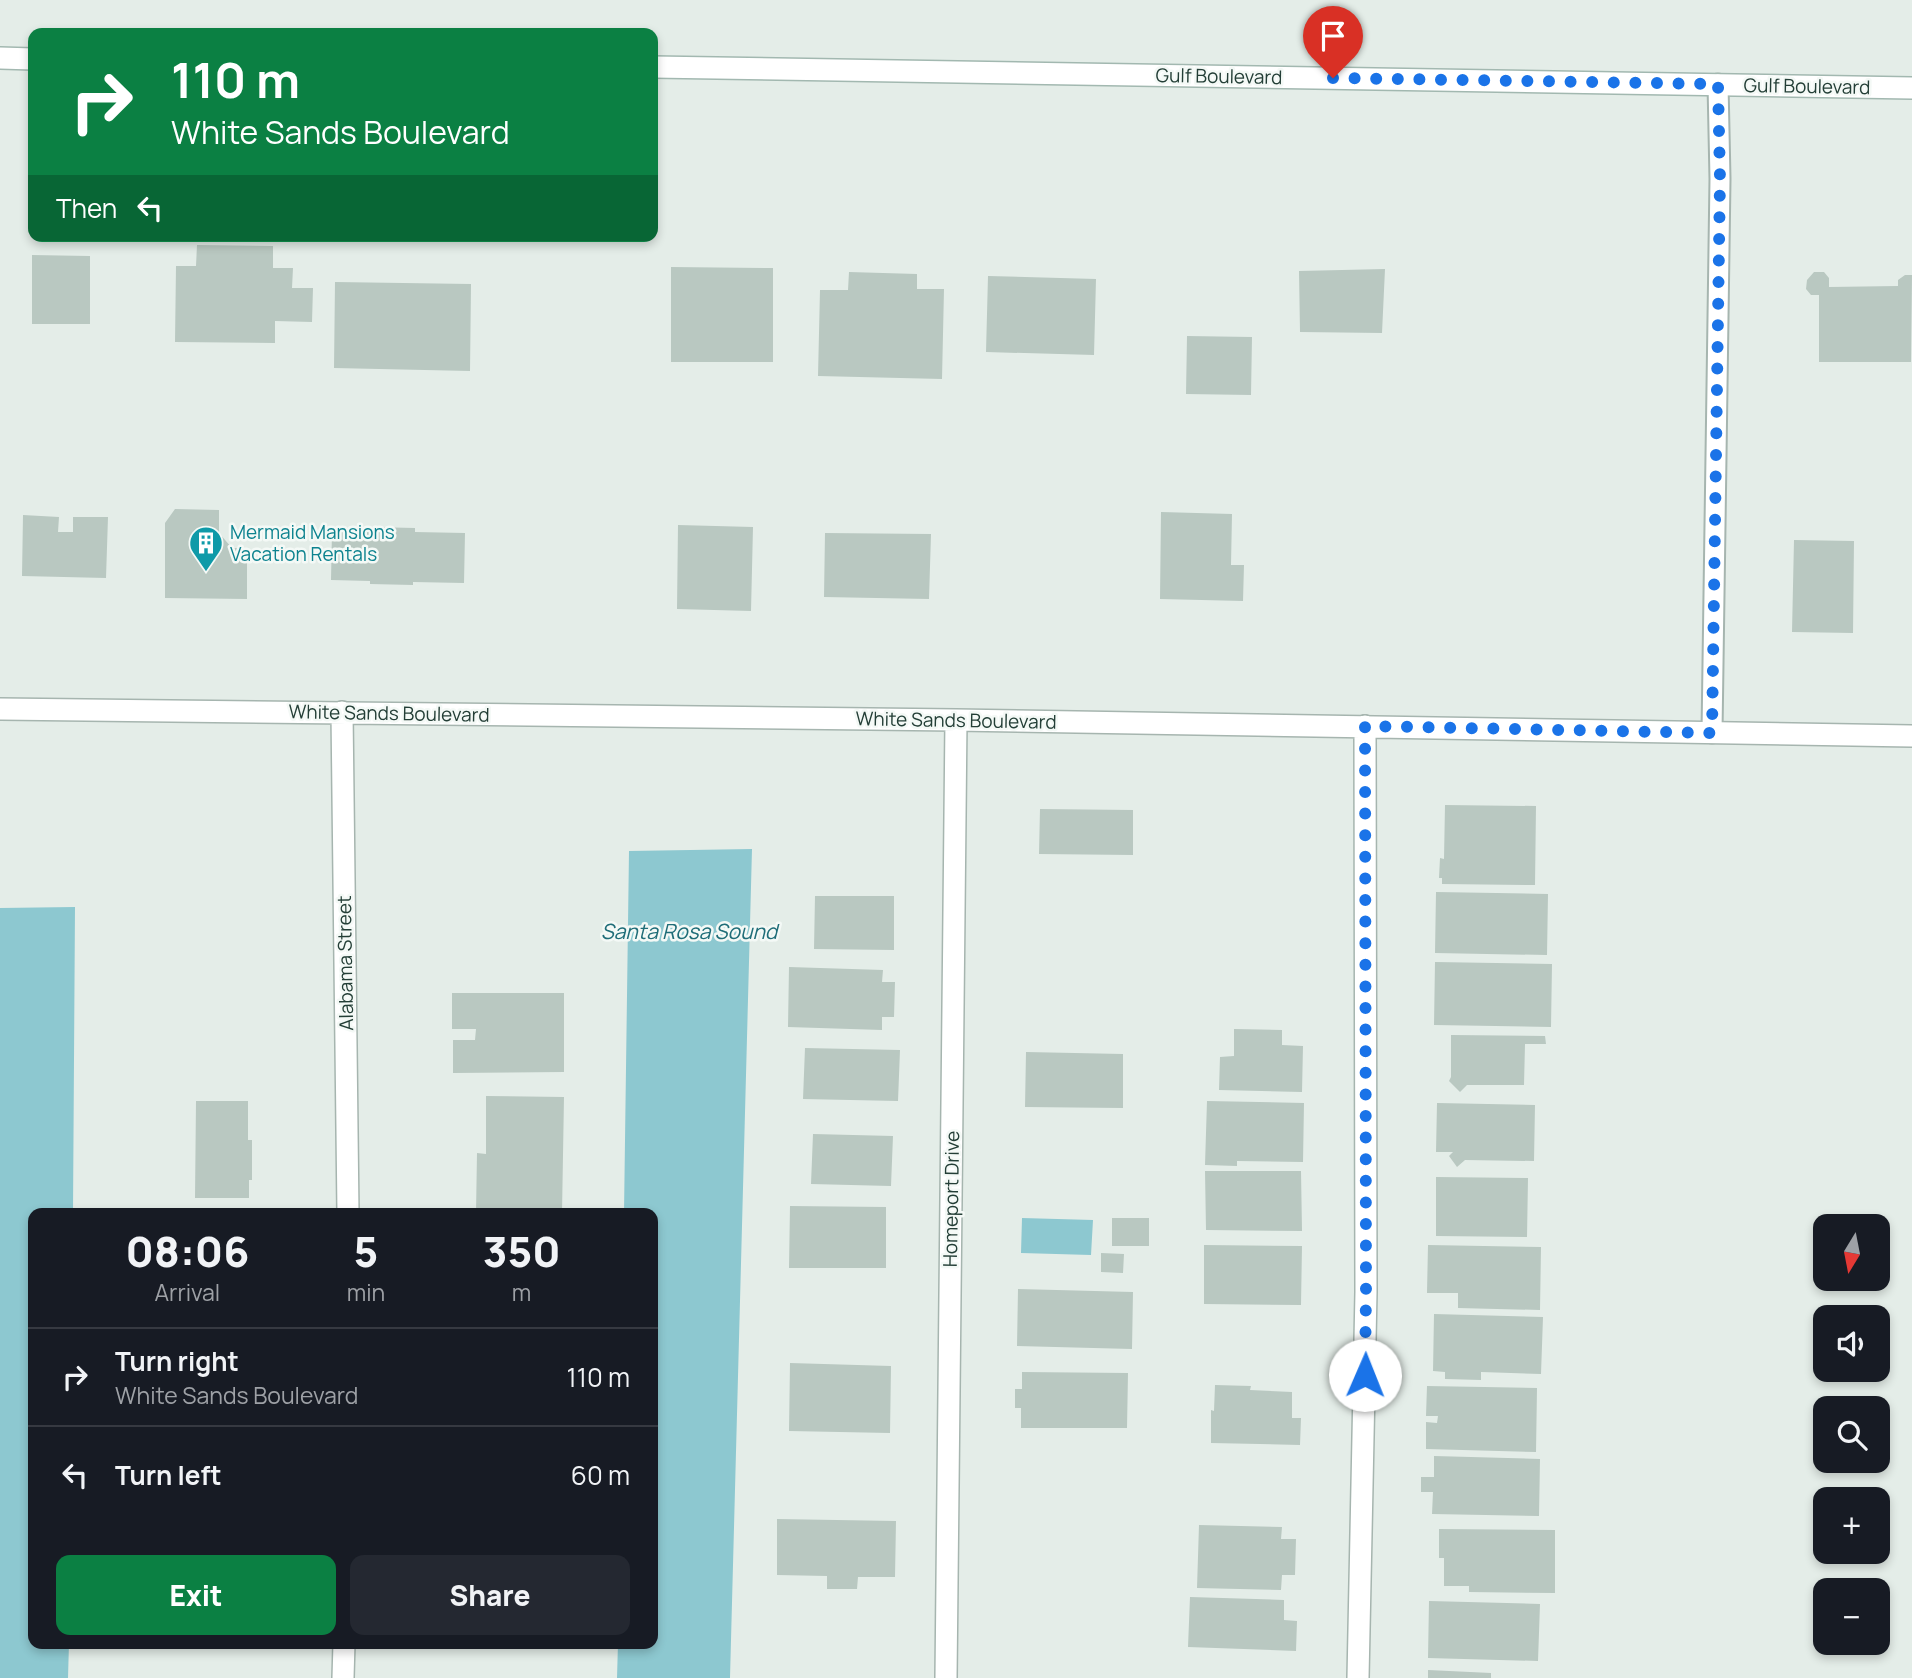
<!DOCTYPE html>
<html lang="en">
<head>
<meta charset="utf-8">
<style>
  body { margin:0; font-family:Manrope,sans-serif; background:#242831; color:#f1f3f6; height:100vh; display:flex; flex-direction:column; font-size:26px; white-space:nowrap }
  * { box-sizing:border-box; margin:0 }
  p { font-size:23px; color:#9ea1a6 }
  .icon { flex:none; width:38px; height:38px; fill:none; stroke:currentColor; stroke-width:2; stroke-linecap:round; stroke-linejoin:round }
  .map { position:relative; flex:1; overflow:hidden }
  .sheet { position:absolute; left:28px; top:1208px; width:630px; height:441px; display:flex; flex-direction:column; background:#171b24; border-radius:14px; box-shadow:0 4px 10px #0003 }
  .sheet>* { flex:none }
  .top-card { position:absolute; left:28px; top:28px; width:630px; height:214px; border-radius:14px; box-shadow:0 4px 10px #0003; background:#0b8043; color:#fff; overflow:hidden }
  .needle { width:46px; rotate:190deg }
  .controls { position:absolute; left:1813px; top:1214px; display:grid; gap:14px }
  .controls a { display:grid; place-items:center; width:77px; height:77px; border-radius:14px; background:#171b24; box-shadow:0 4px 10px #0003; font-size:35px }
  .pin { position:absolute; display:grid; place-items:center; width:60px; height:60px; color:#fff; margin:-72px -30px; border-radius:50% 50% 50% 0; rotate:-45deg; box-shadow:0 0 7px #0007 }
  .pin .icon { rotate:45deg }
  .me { position:absolute; width:77px; margin:-38px; rotate:1deg; stroke-linejoin:round; filter:drop-shadow(0 0 5px #0008) }
  .turn { display:flex; align-items:center; gap:24px; height:147px; padding:0 28px; font-size:32px }
  .turn .icon { width:91px; height:91px; stroke-width:2.5 }
  .turn b { display:block; font-size:49px; line-height:60px }
  .then { display:flex; align-items:center; height:66px; padding:0 28px; background:#0003; gap:14px; font-size:26px }
  .eta { display:flex; justify-content:space-evenly; align-items:center; height:119px; text-align:center }
  .eta b { font-size:42px; font-weight:800; line-height:49px }
  .cta { display:flex; gap:14px; margin-top:auto; padding:14px 28px }
  .cta a { flex:1; height:80px; border-radius:14px; background:#0b8043; color:#fff; font-size:28px; font-weight:800; line-height:80px; text-align:center }
  .cta a+a { background:#242831; color:#f1f3f6 }
  ul { padding:0; list-style:none }
  li { display:flex; align-items:center; gap:21px; height:98px; padding:0 28px; border-top:2px solid #363941 }
  li div { flex:1 }
  li b { display:block; font-size:26px }
  li em { font-style:normal }
  .map>svg:first-child { display:block }
  .water { fill:#8dc8d0 }
  .building { fill:#b9c8c1 }
  .lines { fill:none; stroke-linecap:round; stroke-linejoin:round }
  .service-casing { stroke:#a6b5af; stroke-width:23 }
  .minor-casing { stroke:#a6b5af; stroke-width:24 }
  .secondary-casing { stroke:#a2b8b0; stroke-width:24 }
  .service { stroke:#fff; stroke-width:19 }
  .minor { stroke:#fff; stroke-width:21 }
  .secondary { stroke:#fff; stroke-width:21 }
  .route { stroke:#1a73e8; stroke-width:12; stroke-dasharray:0 21.6 }
  .labels { text-anchor:middle; dominant-baseline:central; stroke-width:5; stroke-linejoin:round; paint-order:stroke }
  .street-label { font-size:19px; fill:#233e36; stroke:#f4f9f6 }
  .culture-label { font-size:19px; fill:#0d838f; stroke:#f4f9f6; text-anchor:start }
  .water-label { font-size:21px; font-style:italic; fill:#1f6d78; stroke:#f4f9f6 }
</style>
</head>
<body>
<div class="map">
<svg width="1912" height="1678" viewBox="0 0 1912 1678">
  <rect width="100%" height="100%" fill="#e4ede8"/>
  <!-- water -->
  <path class="water" d="M752,849L730,1678H617L618,1643H653V1213H624L629,851Z
    M75,907L73,1213H33V1643H69L68,1678H0V908Z
    M1022,1218L1093,1220L1091,1255L1021,1253Z"/>
  <!-- building -->
  <path class="building" d="M197,245L273,246V268H293L292,288H313L312,322L275,321V343L175,342L176,266H196Z
    M32,255L90,256V324H32Z
    M671,267L773,268V362H671Z
    M1385,269L1382,333L1300,332L1299,271Z
    M849,272L917,274V289H944L942,379L818,376L820,290H848Z
    M1814,272H1824L1829,278V287L1898,286V280L1905,275H1912L1911,362H1819V295H1811L1806,289L1807,280Z
    M988,276L1096,279L1094,355L986,352Z
    M335,282L471,284L470,371L334,368Z
    M1187,336L1252,337L1251,395L1186,394Z
    M175,509L219,510V533L232,548H247V599L165,598V523Z
    M1161,512L1232,514L1231,565H1244L1243,601L1160,599Z
    M23,515L59,517L58,532H73V517H108L106,578L22,576Z
    M678,525L753,527L751,611L677,609Z
    M371,527L415,528V532L465,533L464,583L413,582V585L370,584V581L331,580L332,531H371Z
    M825,533L931,534L929,599L824,597Z
    M1794,540L1854,541L1853,633L1792,632Z
    M1445,805L1536,806L1535,885L1442,884V878H1439L1440,858L1444,859Z
    M1040,809L1133,810V855L1039,854Z
    M1436,892L1548,894L1547,955L1435,953Z
    M815,896H894V950L814,949Z
    M1435,962L1552,964L1551,1027L1434,1025Z
    M789,967L883,970L882,982H895L894,1017H882V1030L788,1027Z
    M452,993H564V1072L453,1073V1040H475L476,1029H452Z
    M1234,1029L1282,1030V1045L1303,1046L1302,1092L1219,1090L1220,1057L1234,1056Z
    M1451,1035L1545,1036L1546,1044H1525L1524,1085H1467L1460,1092L1449,1081L1451,1077Z
    M805,1048L900,1050L898,1101L803,1099Z
    M1026,1052L1123,1054V1108L1025,1107Z
    M486,1096L564,1097L562,1213H476L477,1153L486,1154Z
    M196,1101H248V1140H252V1180H249V1198H195Z
    M1207,1101L1304,1103L1303,1162L1237,1161V1166L1205,1165Z
    M1437,1103L1535,1105L1534,1161L1465,1160L1457,1167L1449,1156L1453,1152H1436Z
    M813,1134L893,1136L891,1186L811,1184Z
    M1205,1171H1301L1302,1231L1206,1230Z
    M1436,1177L1528,1178L1527,1237L1436,1236Z
    M790,1206L886,1207V1268H789Z
    M1112,1218H1149V1246H1112Z
    M1204,1245L1302,1246L1301,1305L1204,1304Z
    M1428,1245L1541,1247L1540,1310L1458,1308V1293H1427Z
    M1101,1253L1124,1254L1123,1273L1101,1272Z
    M1018,1289L1133,1292L1132,1349L1017,1346Z
    M1434,1314L1543,1317L1541,1374L1481,1372V1380L1445,1379V1372L1433,1371Z
    M790,1363L891,1366L890,1433L789,1431Z
    M1022,1372L1128,1373L1127,1428H1021V1408H1015V1389H1022Z
    M1215,1385L1251,1386L1250,1390L1292,1392V1418H1301L1300,1445L1211,1443V1410L1214,1411Z
    M1427,1386L1537,1388L1536,1452L1426,1449V1422L1437,1423L1438,1416H1426Z
    M1434,1456L1540,1459L1539,1516L1432,1514L1433,1492H1421V1477H1434Z
    M777,1519L896,1521L895,1577H858L857,1589H827V1576L777,1575Z
    M1199,1525L1282,1527L1281,1539H1296L1295,1575H1282L1281,1590L1197,1588Z
    M1439,1529L1555,1530V1593L1469,1592V1586H1444V1558H1439Z
    M1190,1597L1284,1600V1620L1297,1621L1296,1651L1188,1647Z
    M1429,1601L1540,1604L1538,1661L1428,1658Z
    M1428,1670L1491,1673V1678H1428Z"/>
  <g class="lines">
    <!-- service casing -->
    <g class="service-casing">
      <path id="service" d="M1712,733L1720,179L1718,84"/>
    </g>
    <!-- minor casing -->
    <g class="minor-casing">
      <path id="minor" d="M0,709L956,720L1912,736
        M342,712L348,1213
        M343,1678L344,1643
        M946,1678L956,720
        M1358,1678L1366,1292L1365,726"/>
    </g>
    <!-- secondary casing -->
    <g class="secondary-casing">
      <path id="secondary" d="M0,58L33,59
        M653,67L1912,88"/>
    </g>
    <!-- service -->
    <use href="#service" class="service"/>
    <!-- minor -->
    <use href="#minor" class="minor"/>
    <!-- secondary -->
    <use href="#secondary" class="secondary"/>
  </g>
  <g class="lines">
    <!-- route -->
    <path class="route" d="M1333,78L1718,84L1720,179L1712,733L1365,726L1366,1292L1365,1375"/>
  </g>
  <!-- icons -->
  <defs>
    <g id="building-pin" transform="scale(1.75)"><path d="M0 17L-7.5 6A9.5 9.5 0 1 1 7.5 6Z" fill="#0f9aa8" stroke="#f4f9f6"/><path d="M-4-6H4V6H1V3H-1V6H-4ZM-2.5-4.3h1.7v1.8h-1.7ZM.8-4.3h1.7v1.8H.8ZM-2.5-1h1.7V.8h-1.7ZM.8-1h1.7V.8H.8Z" fill="#fff"/></g>
  </defs>
  <g fill-rule="evenodd">
    <use href="#building-pin" x="206" y="543"/>
  </g>
  <g class="labels">
    <!-- street labels -->
    <g class="street-label">
      <text transform="translate(1219 76) rotate(1)">Gulf Boulevard</text>
      <text transform="translate(1807 86) rotate(1)">Gulf Boulevard</text>
      <text transform="translate(389 713) rotate(1)">White Sands Boulevard</text>
      <text transform="translate(956 720) rotate(1)">White Sands Boulevard</text>
      <text transform="translate(345 963) rotate(-91)">Alabama Street</text>
      <text transform="translate(951 1199) rotate(-89)">Homeport Drive</text>
    </g>
    <!-- culture labels -->
    <g class="culture-label">
      <text x="230" y="532">Mermaid Mansions<tspan x="230" dy="22">Vacation Rentals</tspan></text>
    </g>
    <!-- water labels -->
    <g class="water-label">
      <text x="689" y="931">Santa Rosa Sound</text>
    </g>
  </g>
</svg>
<div class="controls">
<a><svg class="needle" viewBox="-14 -14 28 28"><path d="M0-13l5 13h-10z" fill="#e53935"/><path d="M0 13l5-13h-10z" fill="#9ea1a6"/></svg></a>
<a><svg class="icon" aria-label="sound" viewBox="0 0 24 24"><path d="M4 9h4l5-4v14l-5-4H4zM17 9q2 3 0 6"/></svg></a>
<a><svg class="icon" aria-label="search" viewBox="0 0 24 24"><circle cx="10" cy="10" r="6"/><path d="M15 15l6 6"/></svg></a>
<a>+</a>
<a>−</a>
</div>
<div class="pin" style="left:1333px;top:78px;background:#d93025"><svg class="icon" aria-label="arrive" viewBox="0 0 24 24"><path d="M6 21V4h12l-3 4 3 4H6"/></svg></div>
<svg class="me" style="left:1365px;top:1375px" viewBox="-20 -20 40 40"><circle r="19" fill="#fff"/><path d="M0-13L10 11 0 6-10 11z" fill="#1a73e8"/></svg>
<div class="top-card">
<div class="turn"><svg class="icon" aria-label="right" viewBox="0 0 24 24"><path d="M7 20v-9h11M14 6l5 5-5 5"/></svg><div><b>110 m</b>White Sands Boulevard</div></div>
<div class="then">Then<svg class="icon" aria-label="left" viewBox="0 0 24 24"><path d="M17 20v-9H6M10 6l-5 5 5 5"/></svg></div>
</div>
<section class="sheet">
<div class="eta">
<div><b>08:06</b><p>Arrival</p></div>
<div><b>5</b><p>min</p></div>
<div><b>350</b><p>m</p></div>
</div>
<ul>
<li><svg class="icon" aria-label="right" viewBox="0 0 24 24"><path d="M7 20v-9h11M14 6l5 5-5 5"/></svg><div><b>Turn right</b><p>White Sands Boulevard</p></div><em>110 m</em></li>
<li><svg class="icon" aria-label="left" viewBox="0 0 24 24"><path d="M17 20v-9H6M10 6l-5 5 5 5"/></svg><div><b>Turn left</b></div><em>60 m</em></li>
</ul>
<div class="cta"><a>Exit</a><a>Share</a></div>
</section>
</div>
</body>
</html>
